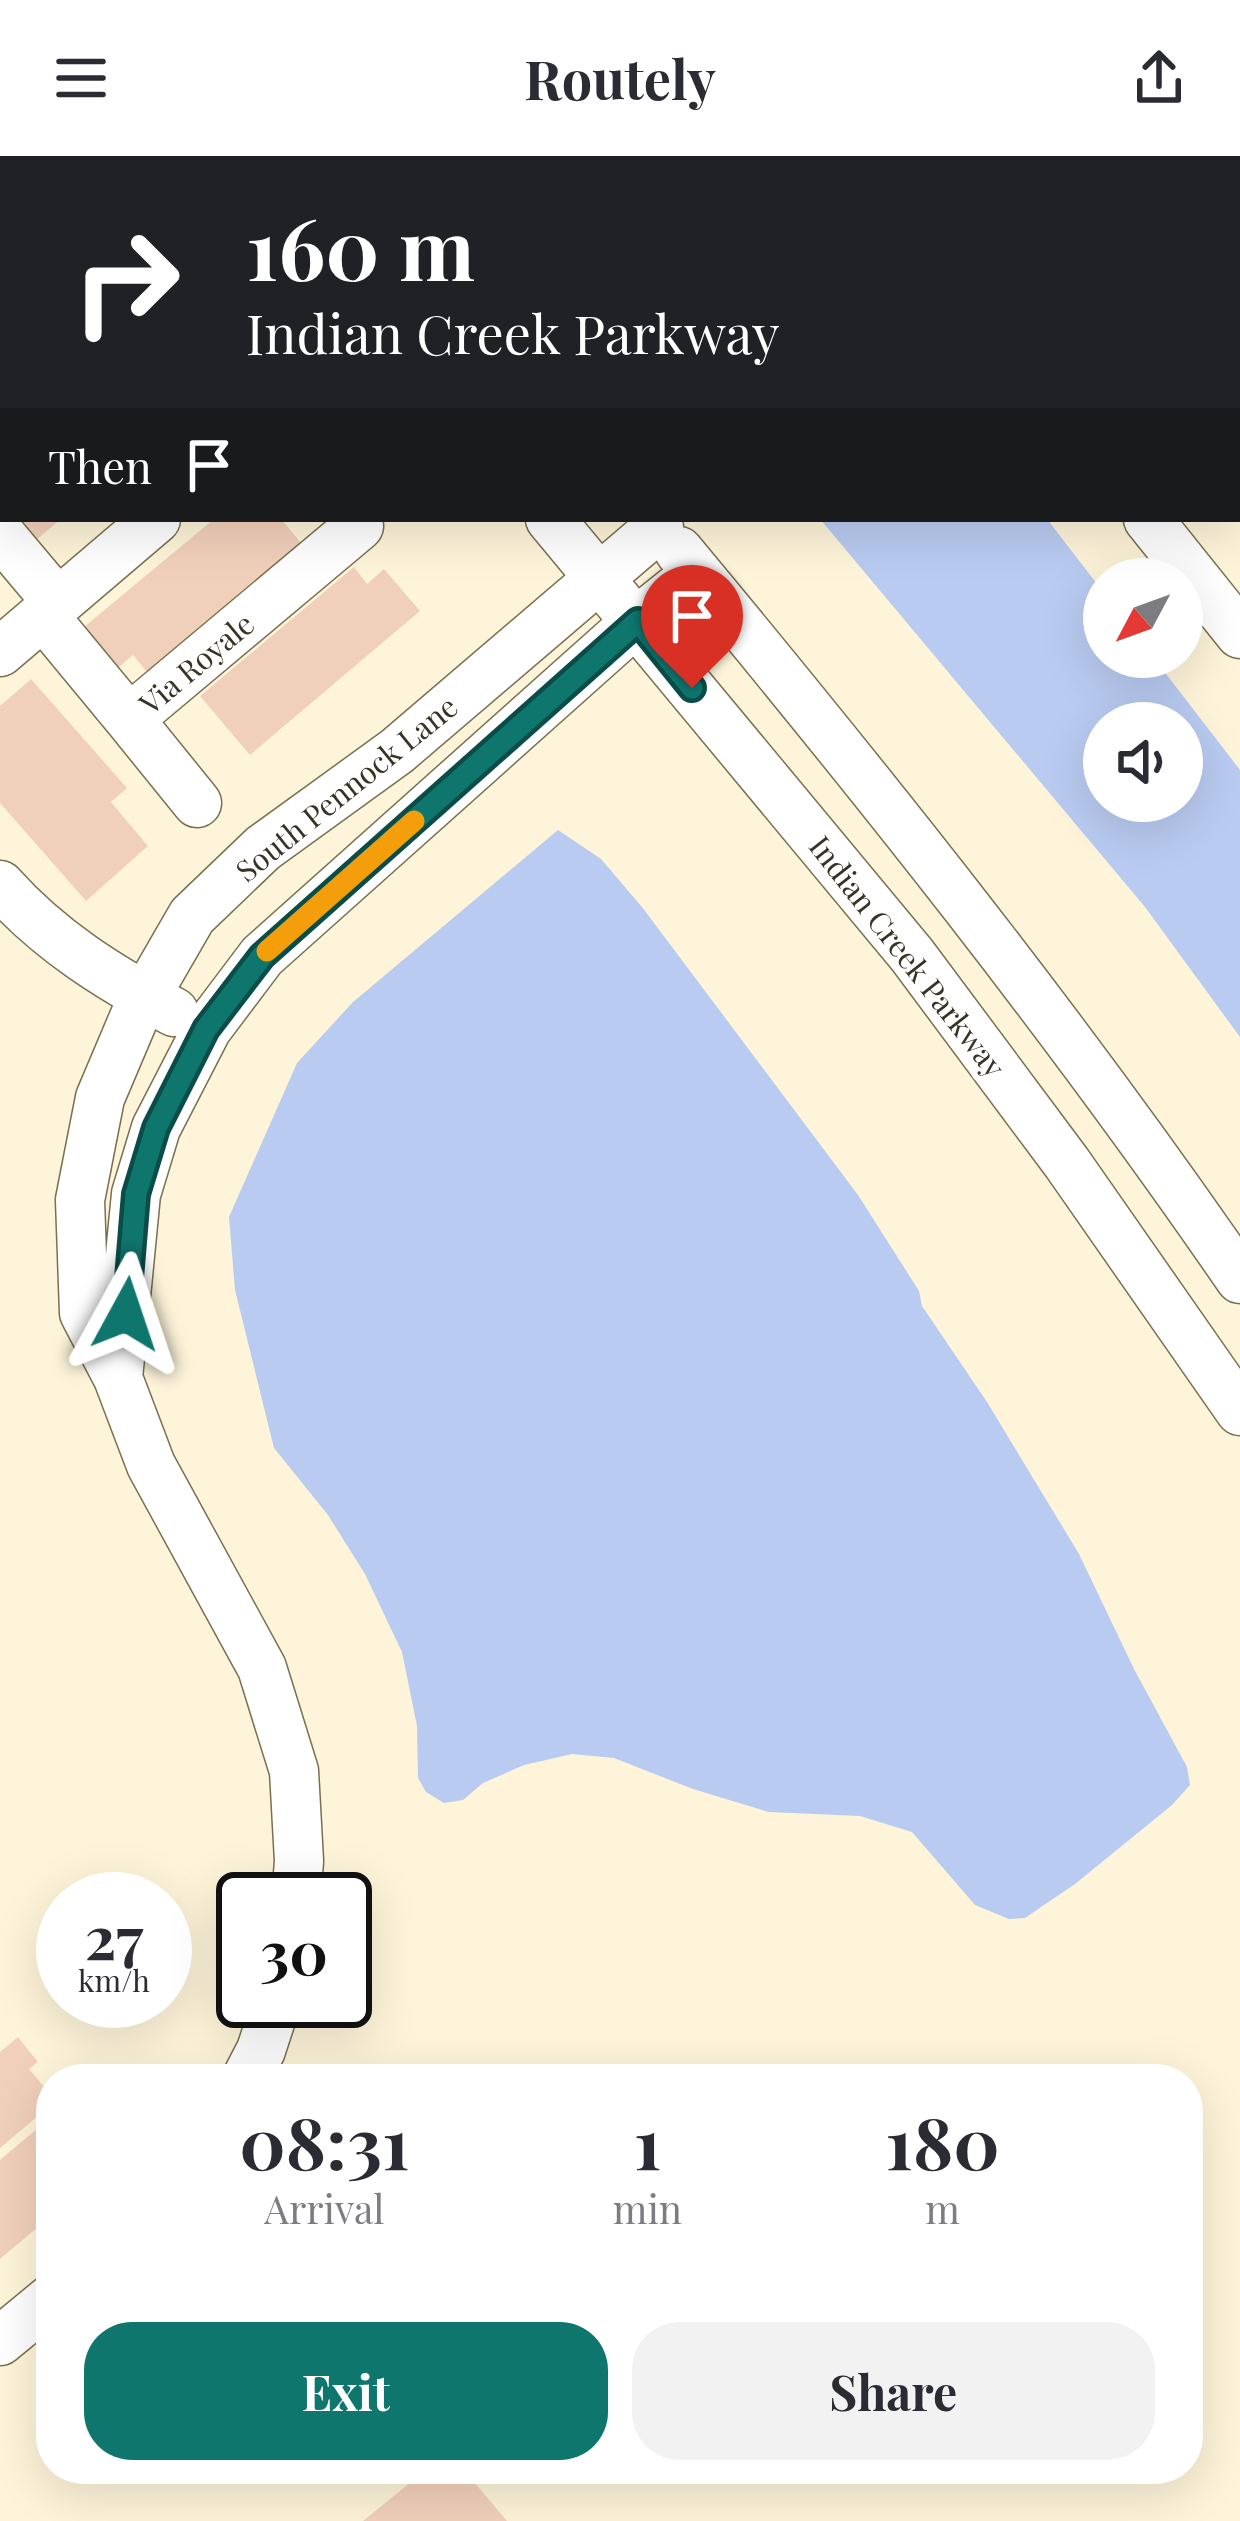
<!DOCTYPE html>
<html lang="en">
<head>
<meta charset="utf-8">
<style>
  body { margin:0; font-family:"Playfair Display",serif; background:#f2f2f3; color:#2b2b33; height:100vh; display:flex; flex-direction:column; font-size:45px; white-space:nowrap }
  * { box-sizing:border-box; margin:0 }
  p { font-size:39px; color:#7c7c81 }
  .icon { flex:none; width:66px; height:66px; fill:none; stroke:currentColor; stroke-width:2; stroke-linecap:round; stroke-linejoin:round }
  .map { position:relative; flex:1; overflow:hidden }
  .panel { position:absolute; left:36px; top:1908px; width:1167px; height:420px; display:flex; flex-direction:column; background:#fff; border-radius:48px; box-shadow:0 12px 48px #0002 }
  .panel>* { flex:none }
  .guide { position:absolute; left:0px; top:0px; width:1242px; height:366px; box-shadow:0 12px 48px #0002; background:#202124; color:#fff; overflow:hidden }
  .needle { width:78px; rotate:229deg }
  .buttons { position:absolute; left:1083px; top:402px; display:grid; gap:24px }
  .buttons a { display:grid; place-items:center; width:120px; height:120px; border-radius:50%; background:#fff; box-shadow:0 12px 48px #0002; font-size:60px }
  .speed { position:absolute; left:36px; top:1716px; display:flex; gap:24px; font-size:60px; font-weight:700; text-align:center }
  .speed>* { display:grid; place-content:center; width:156px; height:156px; border-radius:50%; background:#fff; box-shadow:0 12px 48px #0002; line-height:1 }
  .speed small { font-size:30px; font-weight:400 }
  .speed .limit { border:6px solid #111; border-radius:18px; background:#fff; color:#111 }
  .pin { position:absolute; display:grid; place-items:center; width:102px; height:102px; color:#fff; margin:-123px -51px; border-radius:50% 50% 50% 0; rotate:-45deg; box-shadow:0 0 12px #0007 }
  .pin .icon { rotate:45deg }
  .me { position:absolute; width:132px; margin:-66px; rotate:5deg; stroke-linejoin:round; filter:drop-shadow(0 0 9px #0008) }
  .turn { display:flex; align-items:center; gap:42px; height:252px; padding:0 48px; font-size:54px }
  .turn .icon { width:156px; height:156px; stroke-width:2.5 }
  .turn b { display:block; font-size:84px; line-height:102px }
  .then { display:flex; align-items:center; height:114px; padding:0 48px; background:#0003; gap:24px; font-size:45px }
  .eta { display:flex; justify-content:space-evenly; align-items:center; height:204px; text-align:center }
  .eta b { font-size:72px; font-weight:700; line-height:84px }
  .action { display:flex; gap:24px; margin-top:auto; padding:24px 48px }
  .action a { flex:1; height:138px; border-radius:48px; background:#0f766e; color:#fff; font-size:48px; font-weight:700; line-height:138px; text-align:center }
  .action a+a { background:#f2f2f3; color:#2b2b33 }
  header { display:flex; justify-content:space-between; align-items:center; height:156px; padding:0 48px; background:#fff; font-size:54px; font-weight:700 }
  .map>svg:first-child { display:block }
  .water { fill:#b9cbf1; fill-rule:evenodd }
  .building { fill:#f1d0bb }
  .lines { fill:none; stroke-linecap:round; stroke-linejoin:round }
  .minor-casing { stroke:#7a7051; stroke-width:51 }
  .path { stroke:#9f9883; stroke-width:6; stroke-dasharray:3 9; stroke-linecap:butt }
  .minor { stroke:#fff; stroke-width:48 }
  .route-casing { stroke:#0a4d48; stroke-width:30 }
  .route { stroke:#0f766e; stroke-width:21 }
  .slow { stroke:#f59e0b; stroke-width:21 }
  .labels { text-anchor:middle; dominant-baseline:central; stroke-width:12; stroke-linejoin:round; paint-order:stroke }
  .street-label { font-size:30px; fill:#373325; stroke:#fff }
</style>
</head>
<body>
<header><svg class="icon" aria-label="menu" viewBox="0 0 24 24"><path d="M4 6h16M4 12h16M4 18h16"/></svg>Routely<svg class="icon" aria-label="share" viewBox="0 0 24 24"><path d="M12 15V3M7 8l5-5 5 5M5 13v7h14v-7"/></svg></header>
<div class="map">
<svg width="1240" height="2365" viewBox="0 0 1240 2365">
  <rect width="100%" height="100%" fill="#fdf4d9"/>
  <!-- water -->
  <path class="water" d="M499,0H734L737,3H501Z
    M820,363H1047L1104,437V501H1153L1240,614V881L1145,751ZM1104,567H1182V645H1104Z
    M558,674L601,703L642,751L858,1039L919,1135L922,1150L987,1246L1079,1398L1134,1513L1187,1611L1190,1629L1172,1649L1075,1728L1025,1762L1009,1763L975,1749L912,1676L860,1660L769,1656L693,1633L614,1602L572,1598L524,1609L483,1627L463,1644L444,1647L426,1636L418,1622L417,1570L402,1496L365,1418L328,1359L274,1292L235,1134L229,1061L297,907L353,846Z"/>
  <!-- building -->
  <path class="building" d="M16,363H61L35,385Z
    M214,363H281L302,388L147,516L133,499L118,512L84,471Z
    M354,411L367,428L384,413L420,455L250,599L200,540Z
    M31,523L127,632L111,646L148,690L86,745L0,647V550Z
    M18,1881L38,1906L29,1913L51,1939V1949L0,1992V1896Z
    M51,1961V2060L0,2103V2004Z
    M427,2313H463L507,2365H363Z"/>
  <g class="lines">
    <!-- minor casing -->
    <g class="minor-casing">
      <path id="minor" d="M34,0L37,3
        M236,0L238,3
        M334,0L337,3
        M840,0L842,3
        M1196,0L1198,3
        M1239,52L1240,53
        M0,277L3,274
        M550,363L912,799L1067,1007L1240,1255
        M1148,363L1240,478
        M0,378L58,447
        M679,395C875,631 1066,870 1240,1123
        M43,459L129,563L359,370L352,363
        M0,496L156,363
        M129,563L197,647
        M0,729C49,784 109,822 174,856
        M118,1222L136,1038L156,972L207,873L262,800L637,465L697,417
        M296,1743L299,1705L294,1615L262,1512L151,1309L118,1222L84,1157L80,1044L100,942L136,857L192,760L263,692L397,595L659,371
        M246,1923L261,1894L277,1845
        M0,2185L51,2143"/>
    </g>
    <!-- path -->
    <path class="path" d="M587,3L591,0"/>
    <!-- minor -->
    <use href="#minor" class="minor"/>
  </g>
  <g class="lines">
    <!-- route casing -->
    <g class="route-casing">
      <path id="route" d="M126,1158L136,1038L156,972L206,873L262,800L638,465L692,532"/>
    </g>
    <!-- route -->
    <use href="#route" class="route"/>
    <!-- slow -->
    <path class="slow" d="M267,795L414,665"/>
  </g>
  <g class="labels">
    <!-- street labels -->
    <g class="street-label">
      <text transform="translate(196 507) rotate(-40)">Via Royale</text>
      <text transform="translate(346 632) rotate(-39)">South Pennock Lane</text>
      <text transform="translate(908 800) rotate(52)">Indian Creek Parkway</text>
    </g>
  </g>
</svg>
<div class="buttons">
<a><svg class="needle" viewBox="-14 -14 28 28"><path d="M0-13l5 13h-10z" fill="#e53935"/><path d="M0 13l5-13h-10z" fill="#7c7c81"/></svg></a>
<a><svg class="icon" aria-label="sound" viewBox="0 0 24 24"><path d="M4 9h4l5-4v14l-5-4H4zM17 9q2 3 0 6"/></svg></a>
</div>
<div class="speed"><div>27<small>km/h</small></div><div class="limit">30</div></div>
<div class="pin" style="left:692px;top:532px;background:#d93025"><svg class="icon" aria-label="arrive" viewBox="0 0 24 24"><path d="M6 21V4h12l-3 4 3 4H6"/></svg></div>
<svg class="me" style="left:126px;top:1158px" viewBox="-20 -20 40 40"><path d="M0-17L14 15 0 8-14 15z" fill="#0f766e" stroke="#fff" stroke-width="4"/></svg>
<div class="guide">
<div class="turn"><svg class="icon" aria-label="right" viewBox="0 0 24 24"><path d="M7 20v-9h11M14 6l5 5-5 5"/></svg><div><b>160 m</b>Indian Creek Parkway</div></div>
<div class="then">Then<svg class="icon" aria-label="arrive" viewBox="0 0 24 24"><path d="M6 21V4h12l-3 4 3 4H6"/></svg></div>
</div>
<section class="panel">
<div class="eta">
<div><b>08:31</b><p>Arrival</p></div>
<div><b>1</b><p>min</p></div>
<div><b>180</b><p>m</p></div>
</div>
<div class="action"><a>Exit</a><a>Share</a></div>
</section>
</div>
</body>
</html>
